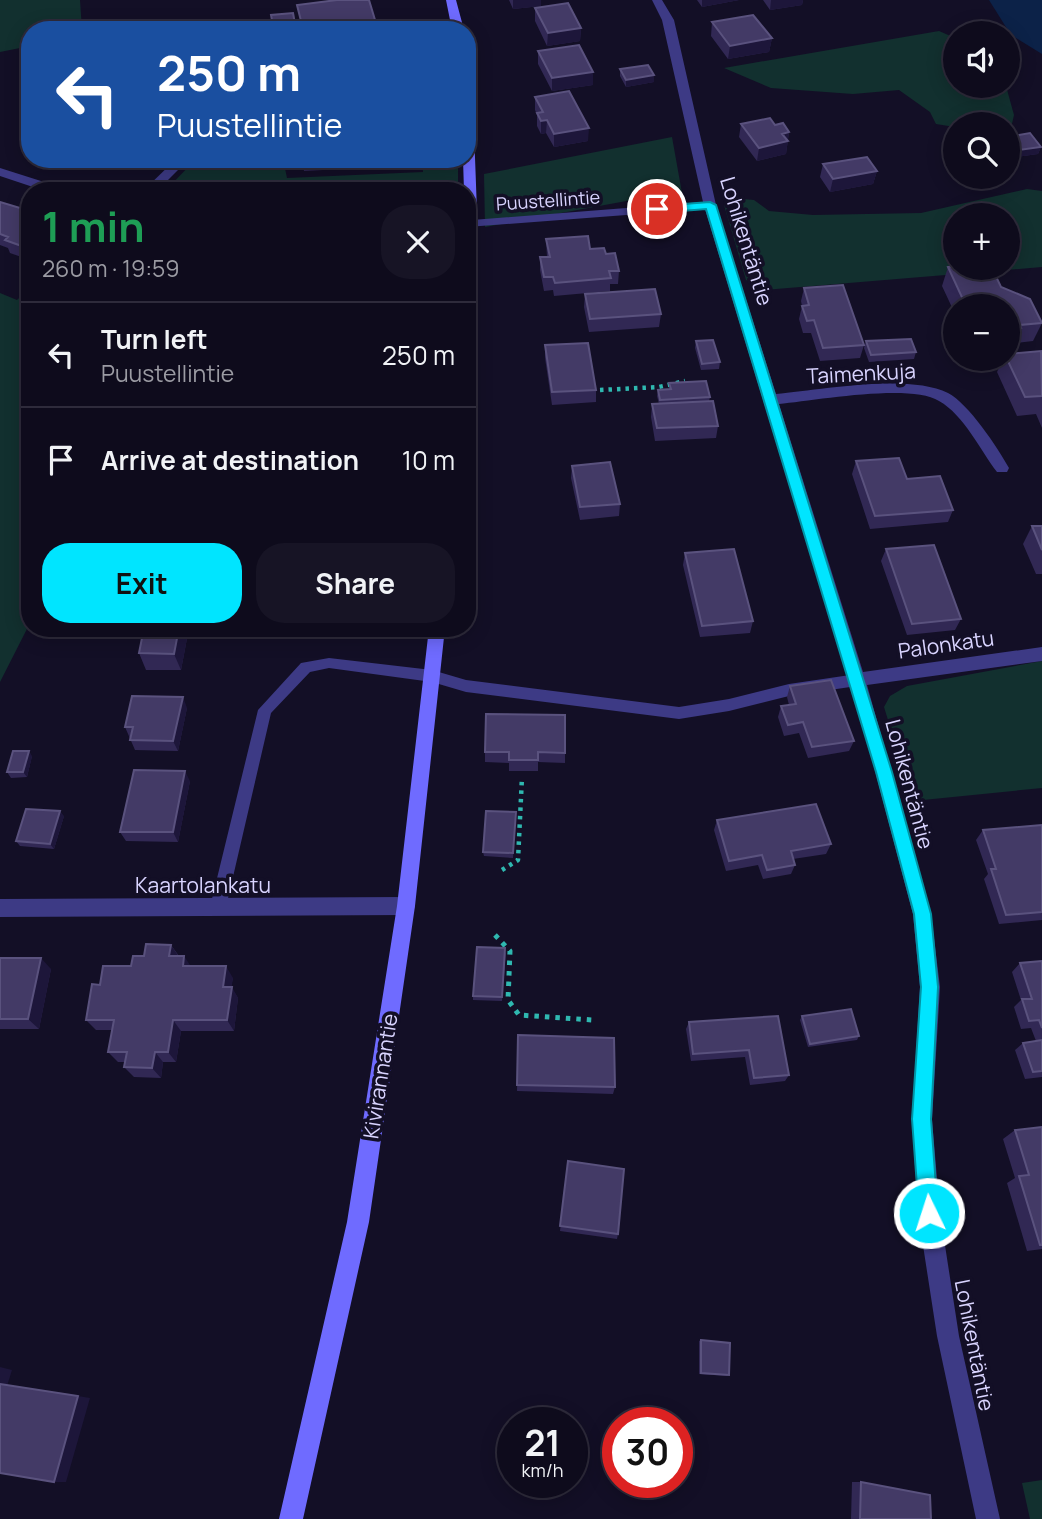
<!DOCTYPE html>
<html lang="en">
<head>
<meta charset="utf-8">
<style>
  body { margin:0; font-family:Manrope,sans-serif; background:#171425; color:#f1f3f6; height:100vh; display:flex; flex-direction:column; font-size:26px; white-space:nowrap }
  * { box-sizing:border-box; margin:0 }
  p { font-size:23px; color:#9b9ba3 }
  .icon { flex:none; width:38px; height:38px; fill:none; stroke:currentColor; stroke-width:2; stroke-linecap:round; stroke-linejoin:round }
  .map { position:relative; flex:1; overflow:hidden }
  .side { position:absolute; left:21px; top:182px; width:455px; height:455px; display:flex; flex-direction:column; background:#0e0b1c; border-radius:28px; box-shadow:0 4px 18px #0003,0 0 0 2px #2e2b3b }
  .side>* { flex:none }
  .hud { position:absolute; left:21px; top:21px; width:455px; height:147px; border-radius:28px; box-shadow:0 4px 18px #0003,0 0 0 2px #2e2b3b; background:#1a4fa0; color:#fff; overflow:hidden }
  .tools { position:absolute; left:943px; top:21px; display:grid; gap:14px }
  .tools a { display:grid; place-items:center; width:77px; height:77px; border-radius:50%; background:#0e0b1c; box-shadow:0 4px 18px #0003,0 0 0 2px #2e2b3b; font-size:35px }
  .speed { position:absolute; left:497px; top:1407px; display:flex; gap:14px; font-size:35px; font-weight:700; text-align:center }
  .speed>* { display:grid; place-content:center; width:91px; height:91px; border-radius:50%; background:#0e0b1c; box-shadow:0 4px 18px #0003,0 0 0 2px #2e2b3b; line-height:1 }
  .speed small { font-size:18px; font-weight:400 }
  .speed .limit { border:10px solid #d22; background:#fff; color:#111 }
  .pin { position:absolute; display:grid; place-items:center; width:60px; height:60px; color:#fff; margin:-30px; border:4px solid #fff; border-radius:50%; box-shadow:0 2px 7px #0007 }
  .me { position:absolute; width:77px; margin:-38px; rotate:356deg; stroke-linejoin:round; filter:drop-shadow(0 0 5px #0008) }
  .turn { display:flex; align-items:center; gap:24px; height:147px; padding:0 21px; font-size:32px }
  .turn .icon { width:91px; height:91px; stroke-width:2.5 }
  .turn b { display:block; font-size:49px; line-height:60px }
  .round { display:grid; place-items:center; flex:none; width:74px; height:74px; border-radius:28px; background:#171425 }
  .summary { display:flex; align-items:center; justify-content:space-between; height:119px; padding:0 21px }
  h1 { font-size:42px; font-weight:700; line-height:52px; color:#1e9e55 }
  .cta { display:flex; gap:14px; margin-top:auto; padding:14px 21px }
  .cta a { flex:1; height:80px; border-radius:28px; background:#00e5ff; color:#111; font-size:28px; font-weight:700; line-height:80px; text-align:center }
  .cta a+a { background:#171425; color:#f1f3f6 }
  ul { padding:0; list-style:none }
  li { display:flex; align-items:center; gap:21px; height:105px; padding:0 21px; border-top:2px solid #2e2b3b }
  li div { flex:1 }
  li b { display:block; font-size:26px }
  li em { font-style:normal }
  .map>svg:first-child { display:block }
  .green { fill:#12302f; fill-rule:evenodd }
  .water { fill:#0c2248 }
  .lines { fill:none; stroke-linecap:round; stroke-linejoin:round }
  .path-far1 { stroke:#2fb8b0; stroke-width:4.5; stroke-dasharray:3.5 5; stroke-linecap:butt }
  .path { stroke:#2fb8b0; stroke-width:5; stroke-dasharray:4.5 6; stroke-linecap:butt }
  .lane { fill:#3d3a85; fill-rule:evenodd }
  .street { fill:#3d3a85; fill-rule:evenodd }
  .secondary { fill:#6f6bff; fill-rule:evenodd }
  .wall { fill:#312854 }
  .shaded-wall { fill:#1d163a }
  .building { fill:#433a66; stroke:#5a527e; stroke-width:2 }
  .route { fill:#00e5ff; stroke:#0095a6; stroke-width:2 }
  .labels { text-anchor:middle; dominant-baseline:central; stroke-width:7; stroke-linejoin:round; paint-order:stroke }
  .far-street-label { font-size:18px; fill:#d9d4ff; stroke:#130f26 }
  .street-label { font-size:21px; fill:#d9d4ff; stroke:#130f26 }
</style>
</head>
<body>
<div class="map">
<svg width="1042" height="1519" viewBox="0 0 1042 1519">
  <rect width="100%" height="100%" fill="#130f26"/>
  <!-- green -->
  <path class="green" d="M0,0H80L82,30H30V46L0,52Z
    M939,31L955,38L956,86H1006L1014,115L1011,128L1008,129V124H956L955,127L936,124L930,112L899,90L853,94L771,88L724,68Z
    M672,137L682,193L659,195L485,227L484,174Z
    M196,159H283L287,178L423,172L422,159H458V191H165Z
    M1027,189L1042,191V267L764,290L746,280L724,205L733,198L754,200L769,211L813,215L921,213ZM956,215H1008V268H956Z
    M30,287V623L0,682V293L17,300Z
    M1042,661V788L913,801L884,707L890,696L907,686Z
    M1042,1480V1519H1030L1022,1483Z"/>
  <!-- water -->
  <path class="water" d="M989,0H1042V54L1011,35Z"/>
  <g class="lines">
    <!-- path-far1 -->
    <path class="path-far1" d="M600,390L659,387L685,381
      M502,870L518,860L522,777"/>
    <!-- path -->
    <path class="path" d="M495,935L510,951L508,1000L519,1015L593,1020"/>
    <!-- lane -->
    <path class="lane" d="M329,658L432,670L466,680L679,707L729,699L789,684L857,674L862,676L864,680L862,684L857,686L789,696L729,711L679,719L466,692L432,682L329,668L310,672L271,713L226,907L223,912L218,914L213,912L210,907L258,710L301,663Z"/>
    <!-- street -->
    <path class="street" d="M652,0H662L674,20L716,205L776,394C820,390 908,373 948,393C968,403 998,448 1009,468L1007,472H997C980,450 964,415 939,401C910,383 814,401 779,404L863,672L1042,647V661L867,685L931,914L940,987L932,1120L940,1213L959,1336L1000,1519H976L937,1336L918,1213L912,1120L920,987L913,914L869,748L705,209L467,227V221L472,220L703,202L662,20Z
      M176,159H189L157,191H143Z
      M0,168L63,188L65,191H45L0,176Z
      M406,897L413,900L415,906L413,912L406,915L0,917V899Z"/>
    <!-- secondary -->
    <path class="secondary" d="M446,0H456L464,30H452Z
      M467,100L473,103L478,239L474,306L467,310V191H464L463,159H467Z
      M429,628H445L415,906L369,1222L303,1519H279L347,1222L397,906Z"/>
  </g>
  <!-- wall -->
  <path class="wall" d="M509,0H541V6L513,9Z
    M697,0H739L702,7Z
    M763,0H803L802,5L770,10Z
    M535,8L581,28L580,41L547,46L535,21Z
    M293,13L296,30H259L258,21L272,20Z
    M712,22L772,38L769,52L728,59L711,36Z
    M538,51L593,72V85L552,91L538,64Z
    M620,69L654,75V82L626,87L620,76Z
    M535,97L588,141L554,147L546,133L541,134L537,126V115L535,110Z
    M741,124L775,125L789,132L786,154L757,161L739,137Z
    M1008,137L1041,147L1038,154L1016,157L1008,147Z
    M302,159H360L361,168L304,171Z
    M823,164L877,171L873,184L830,192L820,177Z
    M0,202L30,211V260L10,253L8,248L0,245Z
    M546,239L590,249L606,254L619,271L618,284H610V291L554,296L553,290L544,291L540,270V257H547Z
    M948,267L1001,287L1042,323L1033,341L1015,343L1013,346L1008,347V306H956V316L942,286Z
    M804,288L864,345L860,358L820,361L811,333H803L799,319L802,306L801,301Z
    M585,294L661,314L659,327L589,332L584,307Z
    M696,341L720,362L719,369L701,370L695,348Z
    M866,341L916,352L914,359L869,362L864,348Z
    M545,345L596,390V402L552,405L545,358Z
    M1042,352V428L1036,414L1017,416L997,372L1003,359Z
    M669,383L710,397L709,401L718,426L716,438L655,441L651,417L652,404H659L657,396L658,390L669,389Z
    M856,461L907,479L953,510L948,522L870,529L852,474Z
    M572,466L620,504L619,516L580,520L571,478Z
    M1032,526H1042V574H1036L1023,544Z
    M886,549L961,619L955,630L907,635L881,561Z
    M685,553L753,621L750,633L700,637L683,565Z
    M40,628H69L68,632H42Z
    M189,628L181,670H146L139,653Z
    M790,686L854,741L849,751L808,758L799,733L784,736L778,717L781,706L789,705L787,697Z
    M187,708L178,751L135,750L125,727Z
    M485,752L565,753V763L538,762V771H509V763L485,762Z
    M32,756L27,777L11,778L7,772Z
    M190,781L178,842L126,841L120,832Z
    M516,812L513,858L484,856L483,852Z
    M64,816L54,849L20,846L16,841Z
    M717,820L831,844L826,854L793,859L795,865L791,874L763,879L758,865L726,871L714,830Z
    M1042,825V920L999,924L984,879L988,874L976,840L983,830Z
    M171,945L179,956L190,966L233,978L231,987L238,998L234,1031H181L176,1062H163L161,1078L134,1077L124,1067L125,1062H118L108,1052L112,1030H96L86,1020L131,966L144,956Z
    M506,952L502,1001L473,1000V996Z
    M0,958L51,969L39,1029H0Z
    M1042,961V1077L1025,1079L1015,1050L1023,1043L1036,1041L1031,1028L1021,1029L1014,1007L1021,1000L1012,972L1020,963Z
    M778,1016L789,1075L785,1081L750,1085L745,1057L691,1061L686,1029L689,1022Z
    M802,1016L859,1036L857,1040L808,1047L800,1020Z
    M518,1035L615,1087L613,1094L517,1091Z
    M1042,1127V1249L1027,1251L1007,1183L1015,1178L1003,1139L1015,1130Z
    M568,1161L618,1234L617,1239L560,1231Z
    M701,1340L729,1375L727,1376L699,1374V1341Z
    M852,1482H861L931,1519H851Z"/>
  <!-- shaded-wall -->
  <path class="shaded-wall" d="M513,0H541V6L513,9Z
    M702,0H739L702,7Z
    M771,0H803L802,5L770,10Z
    M375,20L376,30H303V29Z
    M581,28L580,41L547,46L548,33Z
    M772,38L769,52L728,59L730,46Z
    M593,72V85L552,91V78Z
    M654,75V82L626,87V80Z
    M547,120L546,133L541,134V121Z
    M589,128L588,141L554,147V134Z
    M789,132L786,154L757,161L759,148L782,134Z
    M1041,147L1038,154L1016,157L1019,150Z
    M877,171L873,184L830,192L833,179Z
    M179,628H189L181,670L174,654Z
    M183,697L187,708L178,751L173,741Z
    M29,751L32,756L27,777L23,772Z
    M185,771L190,781L178,842L173,832Z
    M60,811L64,816L54,849L50,844Z
    M171,945L179,957L169,956Z
    M184,956L192,968L183,966Z
    M41,958L51,969L39,1029L28,1019Z
    M226,966L233,978L230,998L223,987Z
    M232,987L238,998L234,1031L227,1020Z
    M173,1020L181,1031L176,1062L168,1052Z
    M155,1052L163,1062L161,1078L152,1068Z
    M0,1367L12,1370L7,1386L0,1384Z
    M78,1396L90,1398L66,1482H54Z"/>
  <!-- building -->
  <path class="building" d="M337,0H369L375,20L303,29L297,5Z
    M568,3L581,28L548,33L535,8Z
    M293,13L296,29L273,30V26L258,27V21L272,20L271,15Z
    M753,15L772,38L730,46L712,22Z
    M579,45L593,72L552,78L538,51Z
    M648,65L654,75L626,80L620,69Z
    M569,91L589,128L554,134L547,120L541,121L537,113L543,112L535,97Z
    M770,118L775,125L783,123L789,132L782,134L788,141L759,148L741,124Z
    M1030,133L1041,147L1019,150L1008,137Z
    M867,157L877,171L833,179L823,164Z
    M0,202L30,211V249L5,240L8,237L0,234Z
    M588,236L590,249L604,248L606,254L615,253L619,271H609L611,278L555,283L553,277H544L540,257H550L546,239Z
    M956,266V268H992L1001,287L1030,299L1042,323L1020,325L1021,328L1008,329V306H966L948,267Z
    M843,285L864,345L823,348L814,320L807,321L802,306L809,305L804,288Z
    M655,289L661,314L590,319L585,294Z
    M911,339L916,352L871,355L866,341Z
    M713,340L720,362L702,364L696,341Z
    M588,343L596,390L552,392L545,345Z
    M1041,351L1042,396L1025,397L1007,359L1008,354Z
    M706,381L710,397L660,400L658,390L671,389L669,383Z
    M713,401L718,426L657,428L652,404Z
    M899,458L907,479L940,476L953,510L875,516L856,461Z
    M610,462L620,504L580,507L572,466Z
    M1032,526H1042V550Z
    M934,545L961,619L912,624L886,549Z
    M734,549L753,621L702,626L685,553Z
    M144,628H179L174,654L139,653Z
    M831,680L854,741L812,747L803,722L788,725L781,706L796,704L790,686Z
    M132,696L183,697L173,741L130,740L133,727H125Z
    M486,714L565,715V753L538,752V760H509V752H485Z
    M13,751H29L23,772H7Z
    M134,770L185,771L173,832H120Z
    M816,804L831,844L791,851L795,865L767,870L762,855L729,861L717,820Z
    M26,809L60,811L50,844L16,841Z
    M486,811L516,812L513,853L483,852Z
    M1042,825V912L1006,915L991,869H996L983,830Z
    M146,944L171,945L169,956H184L183,966H226L223,987H232L227,1020H173L168,1052H155L152,1068L124,1067L127,1052H108L114,1020H86L92,984L100,985L103,966H131L133,956H144Z
    M477,947L505,948L502,997L473,996Z
    M0,958H41L28,1019H0Z
    M1042,961V1028L1039,1020L1029,1021L1022,999H1032L1020,963Z
    M851,1009L859,1036L810,1044L802,1016Z
    M778,1016L789,1075L754,1078L749,1050L693,1054L689,1022Z
    M518,1035L614,1038L615,1087L517,1085Z
    M1042,1040V1071L1033,1072L1023,1043Z
    M1042,1127V1245H1040L1019,1176L1029,1175L1015,1130Z
    M568,1161L624,1169L618,1234L560,1226Z
    M701,1340L730,1343L729,1375L701,1373Z
    M0,1384L78,1396L54,1482L0,1473Z
    M861,1482L930,1495L931,1519H860Z"/>
  <!-- route -->
  <path class="route" d="M710,202L716,205L892,772L931,914L938,987L931,1119L938,1213L936,1219L929,1222L922,1219L919,1213L912,1119L921,987L914,914L876,772L706,209L657,213L652,209L657,206Z"/>
  <g class="labels">
    <!-- far-street labels -->
    <g class="far-street-label">
      <text transform="translate(548 200) rotate(-4)">Puustellintie</text>
    </g>
    <!-- street labels -->
    <g class="street-label">
      <text transform="translate(747 241) rotate(73)">Lohikentäntie</text>
      <text transform="translate(861 373) rotate(-3)">Taimenkuja</text>
      <text transform="translate(946 644) rotate(-8)">Palonkatu</text>
      <text transform="translate(910 784) rotate(75)">Lohikentäntie</text>
      <text x="203" y="885">Kaartolankatu</text>
      <text transform="translate(380 1076) rotate(-81)">Kivirannantie</text>
      <text transform="translate(975 1345) rotate(79)">Lohikentäntie</text>
    </g>
  </g>
</svg>
<div class="tools">
<a><svg class="icon" aria-label="sound" viewBox="0 0 24 24"><path d="M4 9h4l5-4v14l-5-4H4zM17 9q2 3 0 6"/></svg></a>
<a><svg class="icon" aria-label="search" viewBox="0 0 24 24"><circle cx="10" cy="10" r="6"/><path d="M15 15l6 6"/></svg></a>
<a>+</a>
<a>−</a>
</div>
<div class="speed"><div>21<small>km/h</small></div><div class="limit">30</div></div>
<div class="pin" style="left:657px;top:209px;background:#d93025"><svg class="icon" aria-label="arrive" viewBox="0 0 24 24"><path d="M6 21V4h12l-3 4 3 4H6"/></svg></div>
<svg class="me" style="left:929px;top:1213px" viewBox="-20 -20 40 40"><circle r="17" fill="#00e5ff" stroke="#fff" stroke-width="3"/><path d="M0-11L8 9 0 5-8 9z" fill="#fff"/></svg>
<div class="hud">
<div class="turn"><svg class="icon" aria-label="left" viewBox="0 0 24 24"><path d="M17 20v-9H6M10 6l-5 5 5 5"/></svg><div><b>250 m</b>Puustellintie</div></div>
</div>
<section class="side">
<div class="summary"><div><h1>1 min</h1><p>260 m · 19:59</p></div><a class="round"><svg class="icon" aria-label="close" viewBox="0 0 24 24"><path d="M6 6l12 12M18 6L6 18"/></svg></a></div>
<ul>
<li><svg class="icon" aria-label="left" viewBox="0 0 24 24"><path d="M17 20v-9H6M10 6l-5 5 5 5"/></svg><div><b>Turn left</b><p>Puustellintie</p></div><em>250 m</em></li>
<li><svg class="icon" aria-label="arrive" viewBox="0 0 24 24"><path d="M6 21V4h12l-3 4 3 4H6"/></svg><div><b>Arrive at destination</b></div><em>10 m</em></li>
</ul>
<div class="cta"><a>Exit</a><a>Share</a></div>
</section>
</div>
</body>
</html>
